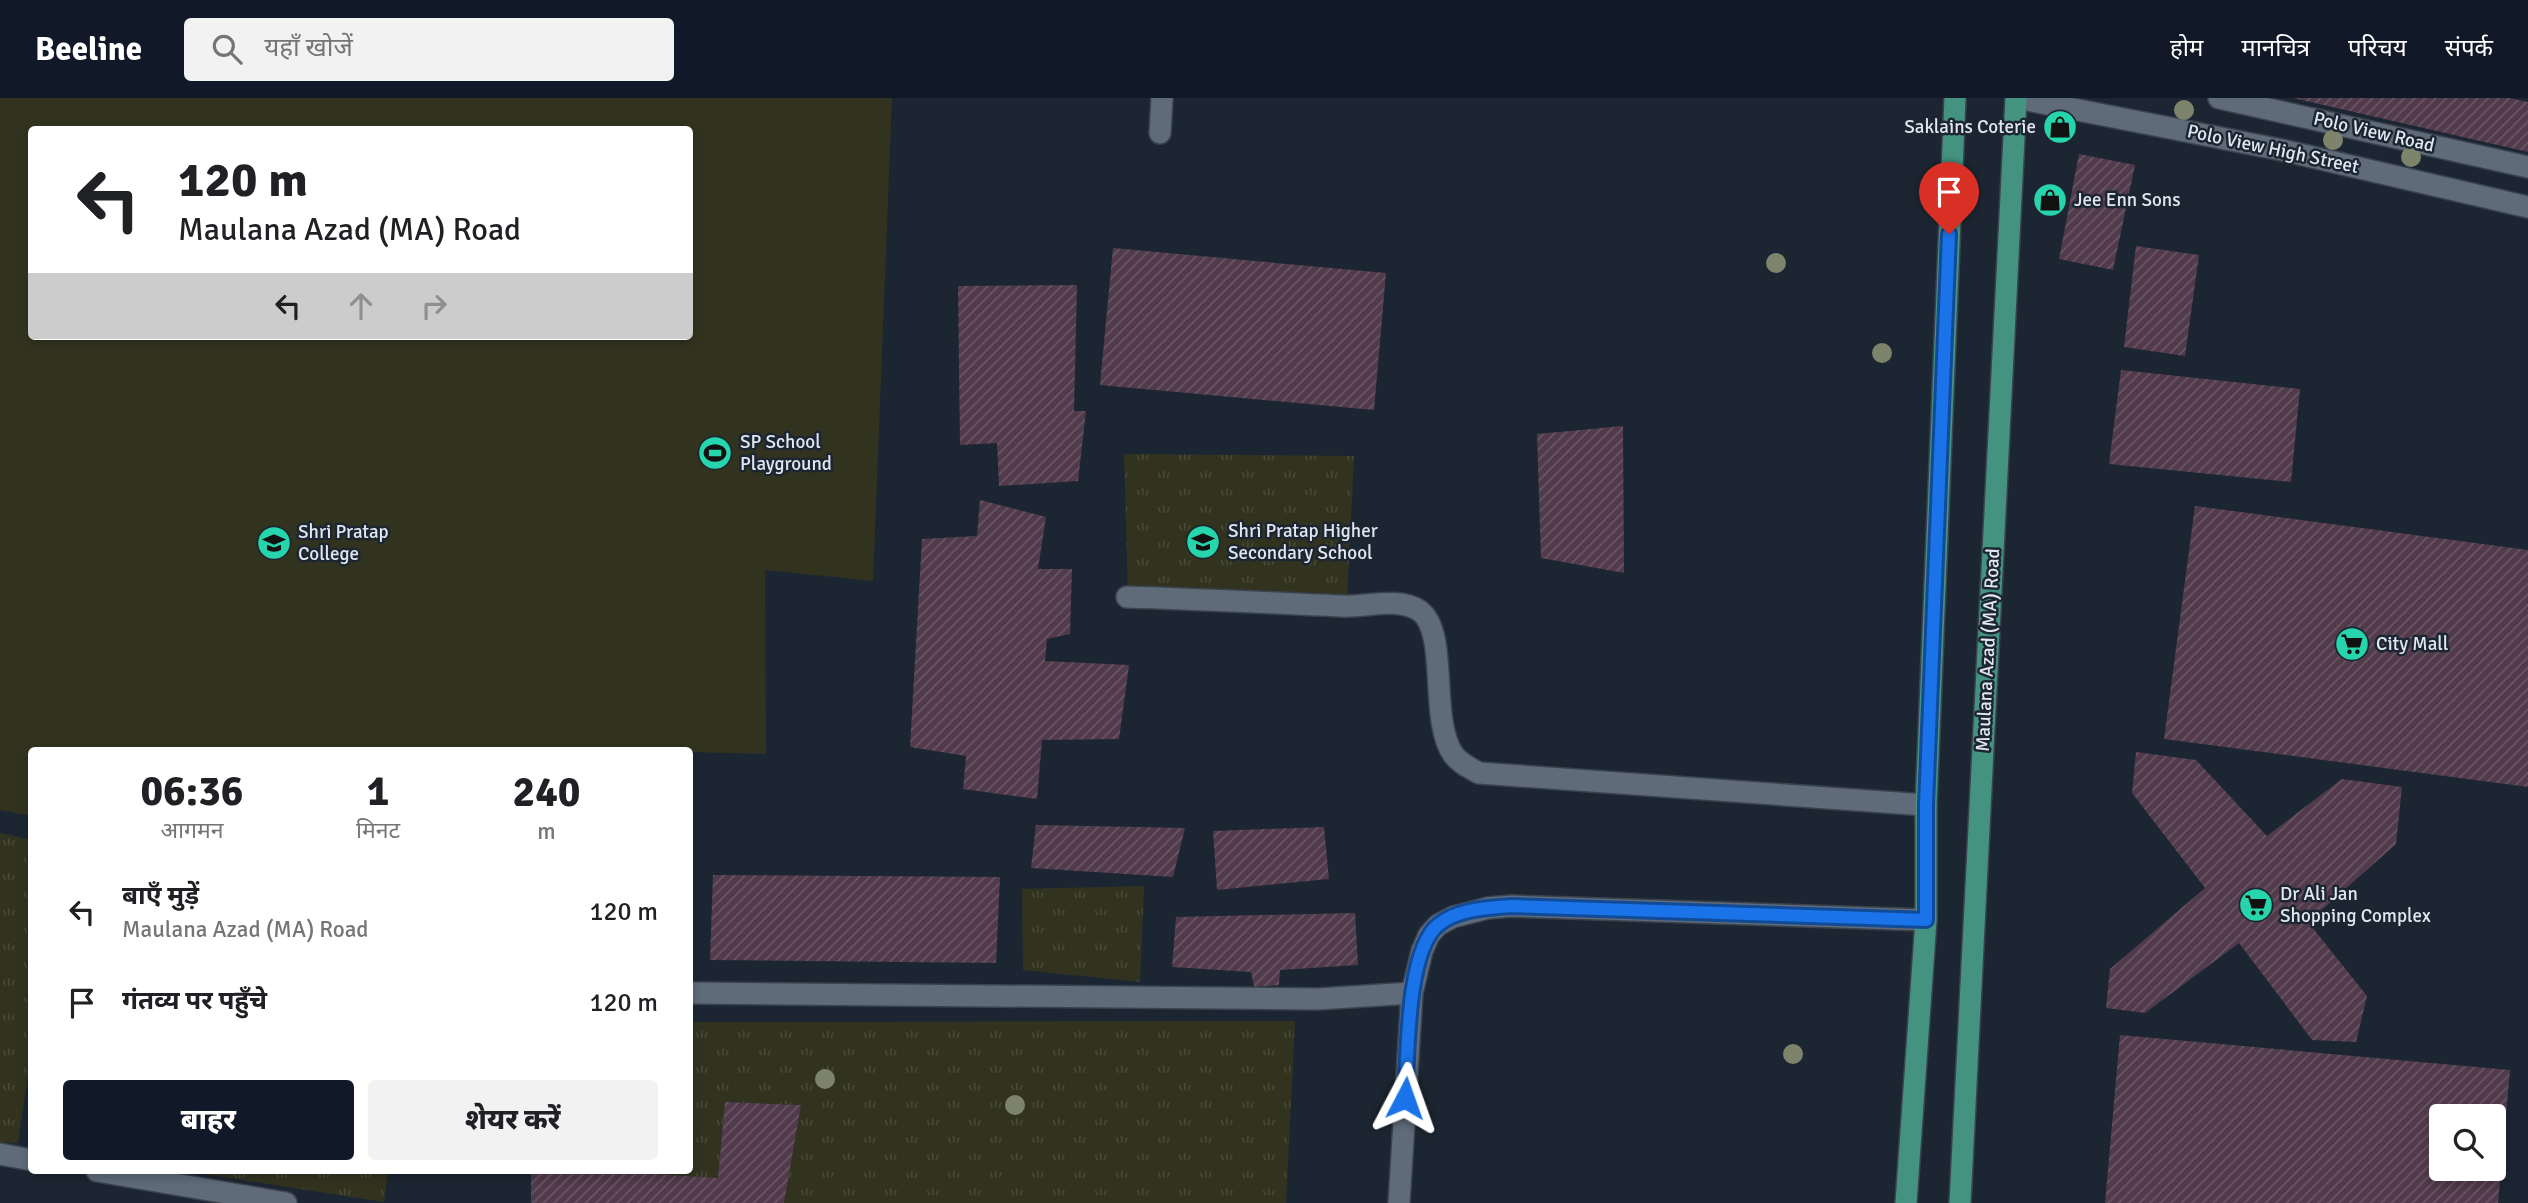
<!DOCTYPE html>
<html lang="hi">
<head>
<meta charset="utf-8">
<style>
  body { margin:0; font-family:Signika,"Noto Sans Devanagari",sans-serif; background:#f2f2f2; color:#202124; height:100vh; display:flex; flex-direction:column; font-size:26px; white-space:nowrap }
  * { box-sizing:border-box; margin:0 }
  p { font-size:23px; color:#757577 }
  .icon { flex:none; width:38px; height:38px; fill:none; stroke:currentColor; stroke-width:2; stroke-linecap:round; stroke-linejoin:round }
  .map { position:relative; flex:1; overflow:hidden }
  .drawer { position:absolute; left:28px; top:649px; width:665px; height:427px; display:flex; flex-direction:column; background:#fff; border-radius:7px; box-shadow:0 4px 10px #0003 }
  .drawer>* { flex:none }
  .guide { position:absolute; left:28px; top:28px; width:665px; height:214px; border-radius:7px; box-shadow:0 4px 10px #0003; background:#fff; color:#202124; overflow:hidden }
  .controls { position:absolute; left:2429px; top:1006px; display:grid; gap:14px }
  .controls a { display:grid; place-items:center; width:77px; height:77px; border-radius:7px; background:#fff; box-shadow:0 4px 10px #0003; font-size:35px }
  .pin { position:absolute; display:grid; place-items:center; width:60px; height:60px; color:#fff; margin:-72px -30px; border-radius:50% 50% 50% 0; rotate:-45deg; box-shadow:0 0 7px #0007 }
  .pin .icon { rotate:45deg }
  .me { position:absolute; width:77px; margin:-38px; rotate:4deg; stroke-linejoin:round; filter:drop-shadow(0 0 5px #0008) }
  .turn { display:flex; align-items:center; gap:24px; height:147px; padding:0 35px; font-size:32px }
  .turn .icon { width:91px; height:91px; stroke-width:2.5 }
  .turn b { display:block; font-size:49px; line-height:60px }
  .lanes { display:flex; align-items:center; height:66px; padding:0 35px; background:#0003; justify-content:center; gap:35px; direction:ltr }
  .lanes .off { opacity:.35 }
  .eta { display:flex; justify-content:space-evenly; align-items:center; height:119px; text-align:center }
  .eta b { font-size:42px; font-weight:800; line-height:49px }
  .cta { display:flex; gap:14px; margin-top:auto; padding:14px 35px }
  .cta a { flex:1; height:80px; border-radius:7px; background:#111827; color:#fff; font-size:28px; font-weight:800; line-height:80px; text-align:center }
  .cta a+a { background:#f2f2f2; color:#202124 }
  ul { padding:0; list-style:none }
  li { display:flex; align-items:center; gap:21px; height:91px; padding:0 35px }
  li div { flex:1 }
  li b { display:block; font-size:26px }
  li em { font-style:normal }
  header { display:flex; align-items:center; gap:42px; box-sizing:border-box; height:98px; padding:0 35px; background:#111827; color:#fff }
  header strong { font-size:33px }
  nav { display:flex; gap:38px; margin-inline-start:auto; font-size:24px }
  .search { width:490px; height:63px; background:#f2f2f2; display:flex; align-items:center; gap:18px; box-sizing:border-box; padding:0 24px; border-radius:7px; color:#757577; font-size:26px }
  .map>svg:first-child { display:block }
  .grass { fill:url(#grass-tufts) }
  .pitch { fill:#32331f; fill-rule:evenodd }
  .building { fill:url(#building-hatch); fill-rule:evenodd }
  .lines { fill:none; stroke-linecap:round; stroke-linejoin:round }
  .minor-casing { stroke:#3b424d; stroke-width:24 }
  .major-casing { stroke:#3b424d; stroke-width:24 }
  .minor { stroke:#5f6b79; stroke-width:21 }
  .major { stroke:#449381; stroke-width:21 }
  .tree { fill:#7e846b }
  .route-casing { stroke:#114b97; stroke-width:18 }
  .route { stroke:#1a73e8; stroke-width:12 }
  .labels { text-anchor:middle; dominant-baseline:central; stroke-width:5; stroke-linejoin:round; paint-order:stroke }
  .poi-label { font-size:19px; fill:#e1e7f0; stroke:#1c2632; text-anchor:start }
  .street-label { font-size:19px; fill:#e1e7f0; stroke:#1c2632 }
</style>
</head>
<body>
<header>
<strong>Beeline</strong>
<div class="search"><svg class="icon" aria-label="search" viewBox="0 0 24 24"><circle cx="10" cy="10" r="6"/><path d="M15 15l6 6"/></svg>यहाँ खोजें</div>
<nav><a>होम</a><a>मानचित्र</a><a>परिचय</a><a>संपर्क</a></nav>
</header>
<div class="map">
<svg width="2528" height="1105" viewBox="0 0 2528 1105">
  <defs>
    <pattern id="grass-tufts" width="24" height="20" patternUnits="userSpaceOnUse" patternTransform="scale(1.75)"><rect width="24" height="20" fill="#32331f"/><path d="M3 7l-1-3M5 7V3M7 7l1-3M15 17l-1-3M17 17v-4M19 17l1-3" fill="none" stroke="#464735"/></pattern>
    <pattern id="building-hatch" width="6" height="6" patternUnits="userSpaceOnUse" patternTransform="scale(1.75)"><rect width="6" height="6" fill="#513a4b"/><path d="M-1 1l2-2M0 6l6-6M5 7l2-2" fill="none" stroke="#6a5665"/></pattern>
  </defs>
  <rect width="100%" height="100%" fill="#1c2632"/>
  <!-- grass -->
  <path class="grass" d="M1124,356L1354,358L1347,500L1128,495Z
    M0,735L31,742V958L18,1045L0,1044Z
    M1144,788L1140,884L1023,872L1022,791Z
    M1295,923L1286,1105H784L801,1007L725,1004L718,1080L605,1073H690V924Z
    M184,1073H388L384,1104Z"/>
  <!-- pitch -->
  <path class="pitch" d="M0,0H892L873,483L765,472L766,656L543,650L542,653H32L31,718L0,712ZM32,32H690V238H32Z"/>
  <!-- building -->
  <path class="building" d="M2293,0H2509L2528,4V54Z
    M2079,56L2135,67L2113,172L2059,161Z
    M2136,148L2199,157L2185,258L2124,249Z
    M1113,150L1386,175L1374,312L1100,287Z
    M1077,187L1074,313H1086L1078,383L999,388L997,345L960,347L958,188Z
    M2121,272L2300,291L2291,384L2109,366Z
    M1623,328L1624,475L1541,460L1537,336Z
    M980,402L1046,419L1038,471H1072L1070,536L1047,541L1045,563L1129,567L1119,641L1042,642L1037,701L963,691L966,658L910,649L922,441L977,438Z
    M2195,408L2528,452V689L2164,641Z
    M2136,654L2196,662L2267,738L2342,681L2402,689L2396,746L2308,824L2367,898L2356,944L2312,942L2239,845L2145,915L2106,910L2110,871L2205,790L2132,695Z
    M1036,727L1185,730L1173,779L1031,770Z
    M1324,729L1329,781L1217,792L1213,733Z
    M713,777L1000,779L996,865L710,862Z
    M1355,815L1358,867L1280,872L1279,887L1254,889L1251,874L1172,869L1176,819Z
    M2120,937L2510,972L2498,1105H2105ZM2441,1018H2494V1071H2441Z
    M725,1004L801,1007L784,1105H531V1073H605L718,1080Z"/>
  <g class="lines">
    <!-- minor casing -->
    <g class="minor-casing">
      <path id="minor" d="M2017,0L2282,52L2528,109
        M2219,0L2528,69
        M1160,35L1162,0
        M1127,499C1198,501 1270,505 1341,508C1366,510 1398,498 1420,513C1449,535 1429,621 1453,656C1459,665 1470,670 1479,675L1926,707
        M690,895L1318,901L1412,895
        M0,1056L32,1062
        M97,1073L286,1105
        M1399,1105L1412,895L1422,853L1429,837L1438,827L1453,819L1488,810L1511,808L1926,822"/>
    </g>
    <!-- major casing -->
    <g class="major-casing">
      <path id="major" d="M1906,1105L1926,822V707L1955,0
        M1960,1105L2016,0"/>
    </g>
    <!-- minor -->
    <use href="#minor" class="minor"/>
    <!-- major -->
    <use href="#major" class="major"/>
  </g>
  <!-- trees -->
  <g class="tree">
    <circle cx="2184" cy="12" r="10"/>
    <circle cx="2333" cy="42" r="10"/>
    <circle cx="2411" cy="59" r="10"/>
    <circle cx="1776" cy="165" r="10"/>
    <circle cx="1882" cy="255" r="10"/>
    <circle cx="1793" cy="956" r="10"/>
    <circle cx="825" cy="981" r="10"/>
    <circle cx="1015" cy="1007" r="10"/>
  </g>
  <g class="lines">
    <!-- route casing -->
    <g class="route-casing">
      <path id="route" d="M1405,1000C1408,960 1406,853 1438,827C1457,811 1487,810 1511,808L1926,822V707L1949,136"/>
    </g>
    <!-- route -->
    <use href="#route" class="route"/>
  </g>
  <!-- icons -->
  <defs>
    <g id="shop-disc" transform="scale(1.75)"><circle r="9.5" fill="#27d5ad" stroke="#1c2632"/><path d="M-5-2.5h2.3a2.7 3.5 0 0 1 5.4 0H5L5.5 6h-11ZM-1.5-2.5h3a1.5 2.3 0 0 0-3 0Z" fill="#111"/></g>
    <g id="stadium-disc" transform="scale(1.75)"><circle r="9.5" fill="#27d5ad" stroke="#1c2632"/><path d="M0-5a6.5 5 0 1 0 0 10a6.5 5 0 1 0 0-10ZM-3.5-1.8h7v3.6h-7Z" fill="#111"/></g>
    <g id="school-disc" transform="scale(1.75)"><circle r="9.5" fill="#27d5ad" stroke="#1c2632"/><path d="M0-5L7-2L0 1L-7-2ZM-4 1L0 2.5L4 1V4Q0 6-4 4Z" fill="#111"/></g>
    <g id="university-disc" transform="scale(1.75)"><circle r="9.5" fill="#27d5ad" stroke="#1c2632"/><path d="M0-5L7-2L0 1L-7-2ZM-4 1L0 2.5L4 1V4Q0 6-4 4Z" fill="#111"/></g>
    <g id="supermarket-disc" transform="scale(1.75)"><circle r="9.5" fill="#27d5ad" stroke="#1c2632"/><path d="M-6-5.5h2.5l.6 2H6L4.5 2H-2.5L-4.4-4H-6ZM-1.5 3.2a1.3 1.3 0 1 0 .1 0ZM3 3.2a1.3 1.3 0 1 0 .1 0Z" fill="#111"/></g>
  </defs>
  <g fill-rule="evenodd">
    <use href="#shop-disc" x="2060" y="29"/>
    <use href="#shop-disc" x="2050" y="102"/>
    <use href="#stadium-disc" x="715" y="355"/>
    <use href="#school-disc" x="1203" y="444"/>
    <use href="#university-disc" x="274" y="445"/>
    <use href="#supermarket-disc" x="2352" y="546"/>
    <use href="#supermarket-disc" x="2256" y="807"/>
  </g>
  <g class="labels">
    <!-- poi labels -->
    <g class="poi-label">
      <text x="2036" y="29" text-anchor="end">Saklains Coterie</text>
      <text x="2074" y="102">Jee Enn Sons</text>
      <text x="740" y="344">SP School<tspan x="740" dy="22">Playground</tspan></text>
      <text x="1228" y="433">Shri Pratap Higher<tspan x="1228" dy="22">Secondary School</tspan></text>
      <text x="298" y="434">Shri Pratap<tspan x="298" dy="22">College</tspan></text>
      <text x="2376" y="546">City Mall</text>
      <text x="2280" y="796">Dr Ali Jan<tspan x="2280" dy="22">Shopping Complex</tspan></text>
    </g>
    <!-- street labels -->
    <g class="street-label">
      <text transform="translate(2374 34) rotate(13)">Polo View Road</text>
      <text transform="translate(2273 51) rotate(12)">Polo View High Street</text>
      <text transform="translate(1988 552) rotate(-87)">Maulana Azad (MA) Road</text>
    </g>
  </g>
</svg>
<div class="controls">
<a><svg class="icon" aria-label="search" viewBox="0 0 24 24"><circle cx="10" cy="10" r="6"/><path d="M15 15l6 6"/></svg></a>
</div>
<div class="pin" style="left:1949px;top:136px;background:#d93025"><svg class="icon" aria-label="arrive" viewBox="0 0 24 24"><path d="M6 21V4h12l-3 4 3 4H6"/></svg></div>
<svg class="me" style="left:1405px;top:1000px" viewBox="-20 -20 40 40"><path d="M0-17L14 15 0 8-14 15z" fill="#1a73e8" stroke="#fff" stroke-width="4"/></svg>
<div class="guide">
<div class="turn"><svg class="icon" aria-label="left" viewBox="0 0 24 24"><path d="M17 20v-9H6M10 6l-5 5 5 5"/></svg><div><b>120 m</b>Maulana Azad (MA) Road</div></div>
<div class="lanes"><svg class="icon" aria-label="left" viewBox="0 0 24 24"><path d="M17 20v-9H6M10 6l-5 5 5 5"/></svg><svg class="icon off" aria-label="ahead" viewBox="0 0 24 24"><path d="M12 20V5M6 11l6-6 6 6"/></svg><svg class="icon off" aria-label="right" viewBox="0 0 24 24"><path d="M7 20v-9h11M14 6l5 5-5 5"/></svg></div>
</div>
<section class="drawer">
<div class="eta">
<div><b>06:36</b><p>आगमन</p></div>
<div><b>1</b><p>मिनट</p></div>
<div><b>240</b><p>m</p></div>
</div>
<ul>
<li><svg class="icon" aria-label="left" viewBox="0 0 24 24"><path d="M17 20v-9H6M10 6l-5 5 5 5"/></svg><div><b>बाएँ मुड़ें</b><p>Maulana Azad (MA) Road</p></div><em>120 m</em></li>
<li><svg class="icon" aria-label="arrive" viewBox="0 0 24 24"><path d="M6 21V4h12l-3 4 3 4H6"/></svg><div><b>गंतव्य पर पहुँचे</b></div><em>120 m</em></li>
</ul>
<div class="cta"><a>बाहर</a><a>शेयर करें</a></div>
</section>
</div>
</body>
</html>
